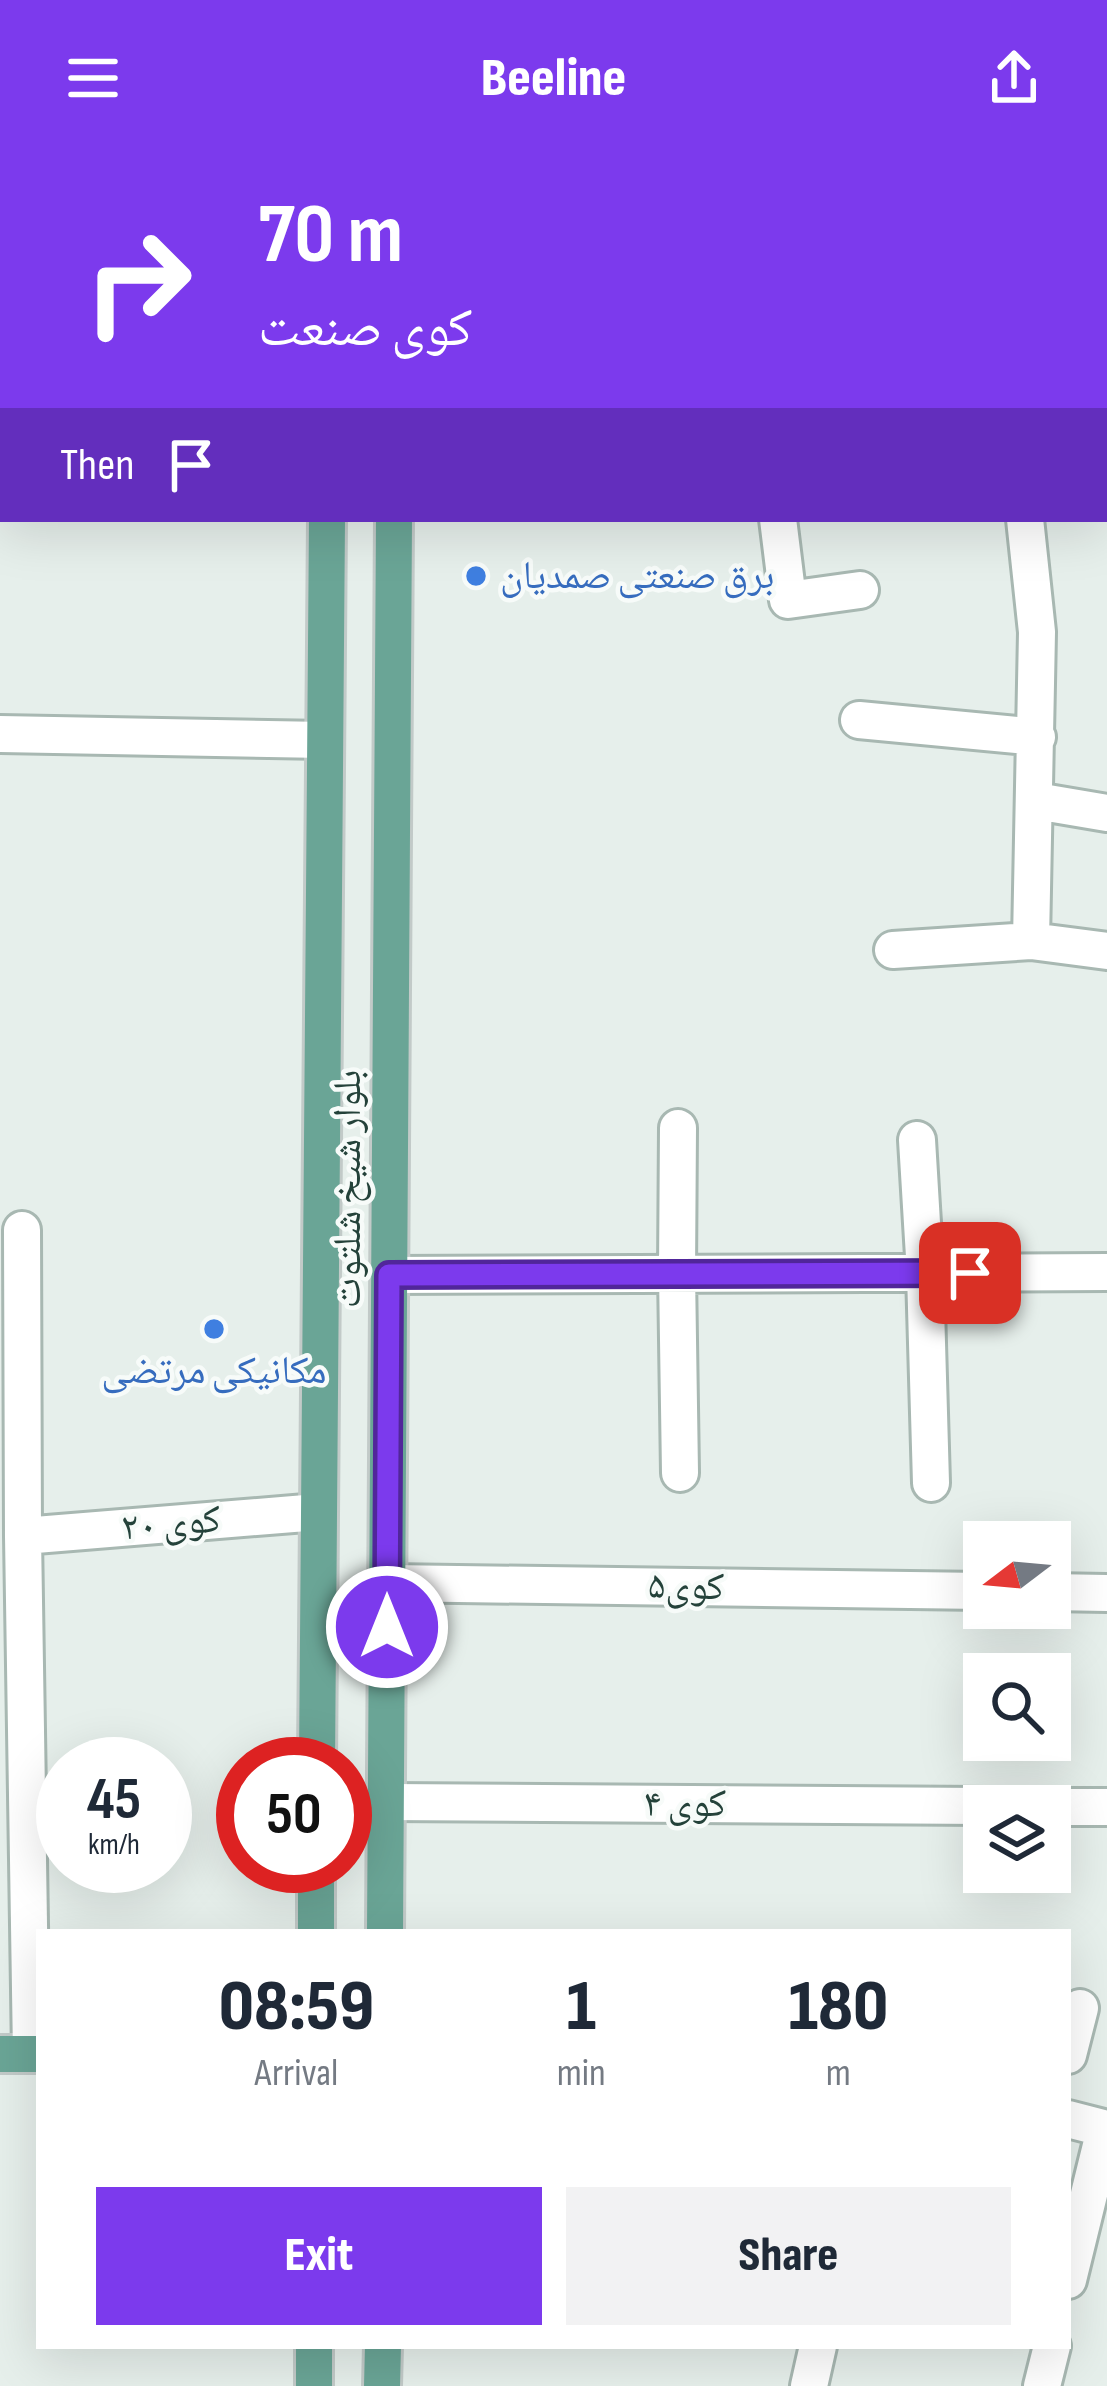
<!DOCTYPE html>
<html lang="en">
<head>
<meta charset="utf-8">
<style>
  body { margin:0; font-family:"Sofia Sans Condensed","Noto Naskh Arabic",sans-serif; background:#f2f2f3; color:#1f2937; height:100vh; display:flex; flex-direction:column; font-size:45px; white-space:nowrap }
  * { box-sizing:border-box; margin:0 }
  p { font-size:39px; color:#747a83 }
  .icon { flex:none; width:66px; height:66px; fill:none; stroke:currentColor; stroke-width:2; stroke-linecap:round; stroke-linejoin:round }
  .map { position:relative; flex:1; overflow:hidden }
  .details { position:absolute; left:36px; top:1773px; width:1035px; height:420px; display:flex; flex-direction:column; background:#fff; border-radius:0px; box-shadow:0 12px 48px #0002 }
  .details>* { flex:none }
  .guide { position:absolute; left:0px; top:0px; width:1107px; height:366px; box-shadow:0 12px 48px #0002; background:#7c3aed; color:#fff; overflow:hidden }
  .needle { width:78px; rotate:254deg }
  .fabs { position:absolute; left:963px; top:1365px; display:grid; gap:24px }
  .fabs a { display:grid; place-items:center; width:108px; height:108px; border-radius:0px; background:#fff; box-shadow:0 12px 48px #0002; font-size:60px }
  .speed { position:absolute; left:36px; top:1581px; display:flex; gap:24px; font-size:60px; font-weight:700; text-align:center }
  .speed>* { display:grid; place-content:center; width:156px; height:156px; border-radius:50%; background:#fff; box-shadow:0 12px 48px #0002; line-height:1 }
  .speed small { font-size:30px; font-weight:400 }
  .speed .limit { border:18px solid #d22; background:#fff; color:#111 }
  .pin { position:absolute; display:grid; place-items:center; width:102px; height:102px; color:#fff; margin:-51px; border-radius:24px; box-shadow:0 6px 18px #0006 }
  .me { position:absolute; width:132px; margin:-66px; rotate:0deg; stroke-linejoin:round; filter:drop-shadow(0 0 9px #0008) }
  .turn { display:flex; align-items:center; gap:42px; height:252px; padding:0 60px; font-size:54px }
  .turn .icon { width:156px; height:156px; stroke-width:2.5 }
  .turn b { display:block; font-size:84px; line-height:102px }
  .then { display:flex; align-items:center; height:114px; padding:0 60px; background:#0003; gap:24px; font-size:45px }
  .eta { display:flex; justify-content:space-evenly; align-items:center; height:204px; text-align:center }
  .eta b { font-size:72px; font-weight:800; line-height:84px }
  .action { display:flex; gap:24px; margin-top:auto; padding:24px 60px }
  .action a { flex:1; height:138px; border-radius:0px; background:#7c3aed; color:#fff; font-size:48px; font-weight:800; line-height:138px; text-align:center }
  .action a+a { background:#f2f2f3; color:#1f2937 }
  header { display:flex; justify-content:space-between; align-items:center; height:156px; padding:0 60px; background:#7c3aed; color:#fff; font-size:54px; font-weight:800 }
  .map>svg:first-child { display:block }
  .green { fill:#bfe0c8 }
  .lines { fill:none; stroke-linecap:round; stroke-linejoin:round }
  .minor-casing { stroke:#a8b8b2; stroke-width:42 }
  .major-casing { stroke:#c2cac8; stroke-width:42 }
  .minor { stroke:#fff; stroke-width:36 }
  .major { stroke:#6aa596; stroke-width:36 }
  .route-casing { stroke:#51269a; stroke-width:30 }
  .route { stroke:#7c3aed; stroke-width:21 }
  .shop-dot { fill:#3f7fe0; stroke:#f7fbf9; stroke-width:4.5 }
  .labels { text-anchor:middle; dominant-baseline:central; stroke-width:9; stroke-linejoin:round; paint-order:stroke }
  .shop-label { font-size:39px; fill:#366cbe; stroke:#f7fbf9; text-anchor:start }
  .street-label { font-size:39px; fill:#24423a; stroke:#f7fbf9 }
</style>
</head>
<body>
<header><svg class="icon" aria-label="menu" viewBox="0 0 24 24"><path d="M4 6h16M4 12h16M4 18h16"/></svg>Beeline<svg class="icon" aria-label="share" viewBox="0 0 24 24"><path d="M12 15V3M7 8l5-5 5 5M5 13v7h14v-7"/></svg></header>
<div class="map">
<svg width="1107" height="2230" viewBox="0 0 1107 2230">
  <rect width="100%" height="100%" fill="#e6efeb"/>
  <!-- green -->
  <path class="green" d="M957,0H1107V169H1104V3H959Z"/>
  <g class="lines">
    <!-- minor casing -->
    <g class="minor-casing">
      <path id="minor" d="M0,217L3,216
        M778,363L788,444L860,434
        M1025,363L1037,476L1031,785L1107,795
        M859,564L1037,581
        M0,578L325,584
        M1036,645L1107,657
        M893,794L1031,785
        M678,972L677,1117L680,1317
        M917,984L925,1117L931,1327
        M22,1074L23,1380L31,1898
        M389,1119L1107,1116
        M23,1380L318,1356
        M388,1427L984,1435
        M1050,1436L1107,1437
        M386,1646L984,1650
        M1050,1651H1107
        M1068,1899L1080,1852
        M1068,1963L1107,1973
        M1068,2124L1105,1973
        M809,2230L818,2190
        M1042,2230L1052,2190"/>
    </g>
    <!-- major casing -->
    <g class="major-casing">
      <path id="major" d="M329,3V0
        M396,3V0
        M317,1608L327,363
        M316,1776V1710
        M385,1776L394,363
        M0,1898H39
        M314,2230V2190
        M382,2230L383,2190"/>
    </g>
    <!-- minor -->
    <use href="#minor" class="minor"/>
    <!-- major -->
    <use href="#major" class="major"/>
  </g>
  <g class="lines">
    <!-- route casing -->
    <g class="route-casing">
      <path id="route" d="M387,1471L389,1119L970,1117"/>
    </g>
    <!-- route -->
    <use href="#route" class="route"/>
  </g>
  <!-- markers -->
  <g class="shop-dot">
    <circle cx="476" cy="420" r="12"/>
    <circle cx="214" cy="1173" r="12"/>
  </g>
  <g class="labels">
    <!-- shop labels -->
    <g class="shop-label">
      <text x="500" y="420">برق صنعتی صمدیان</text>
      <text x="214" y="1215" text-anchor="middle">مکانیکی مرتضی</text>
    </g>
    <!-- street labels -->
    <g class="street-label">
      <text transform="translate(348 1033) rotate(-90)">بلوار شیخ شلتوت</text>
      <text transform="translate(171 1368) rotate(-5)">کوی ۲۰</text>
      <text transform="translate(686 1431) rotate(1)">کوی۵</text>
      <text x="685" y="1648">کوی ۴</text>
    </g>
  </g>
</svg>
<div class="fabs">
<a><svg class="needle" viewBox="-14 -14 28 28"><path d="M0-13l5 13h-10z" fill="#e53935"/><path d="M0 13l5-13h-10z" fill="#747a83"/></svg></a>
<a><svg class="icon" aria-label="search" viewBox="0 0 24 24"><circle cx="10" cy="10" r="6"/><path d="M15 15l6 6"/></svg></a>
<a><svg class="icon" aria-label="layers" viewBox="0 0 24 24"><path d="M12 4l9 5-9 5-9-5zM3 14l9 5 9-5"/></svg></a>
</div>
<div class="speed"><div>45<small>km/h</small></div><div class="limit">50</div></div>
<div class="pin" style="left:970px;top:1117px;background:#d93025"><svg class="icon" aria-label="arrive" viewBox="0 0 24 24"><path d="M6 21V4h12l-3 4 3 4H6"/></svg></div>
<svg class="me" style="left:387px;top:1471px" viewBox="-20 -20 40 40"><circle r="17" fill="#7c3aed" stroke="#fff" stroke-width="3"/><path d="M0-11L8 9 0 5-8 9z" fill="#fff"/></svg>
<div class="guide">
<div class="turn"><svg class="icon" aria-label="right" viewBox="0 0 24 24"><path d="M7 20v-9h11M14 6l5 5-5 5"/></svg><div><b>70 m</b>کوی صنعت</div></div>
<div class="then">Then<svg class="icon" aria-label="arrive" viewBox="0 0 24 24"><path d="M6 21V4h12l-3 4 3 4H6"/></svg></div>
</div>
<section class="details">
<div class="eta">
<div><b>08:59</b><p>Arrival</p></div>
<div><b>1</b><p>min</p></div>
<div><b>180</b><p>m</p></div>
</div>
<div class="action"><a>Exit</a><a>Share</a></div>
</section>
</div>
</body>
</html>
